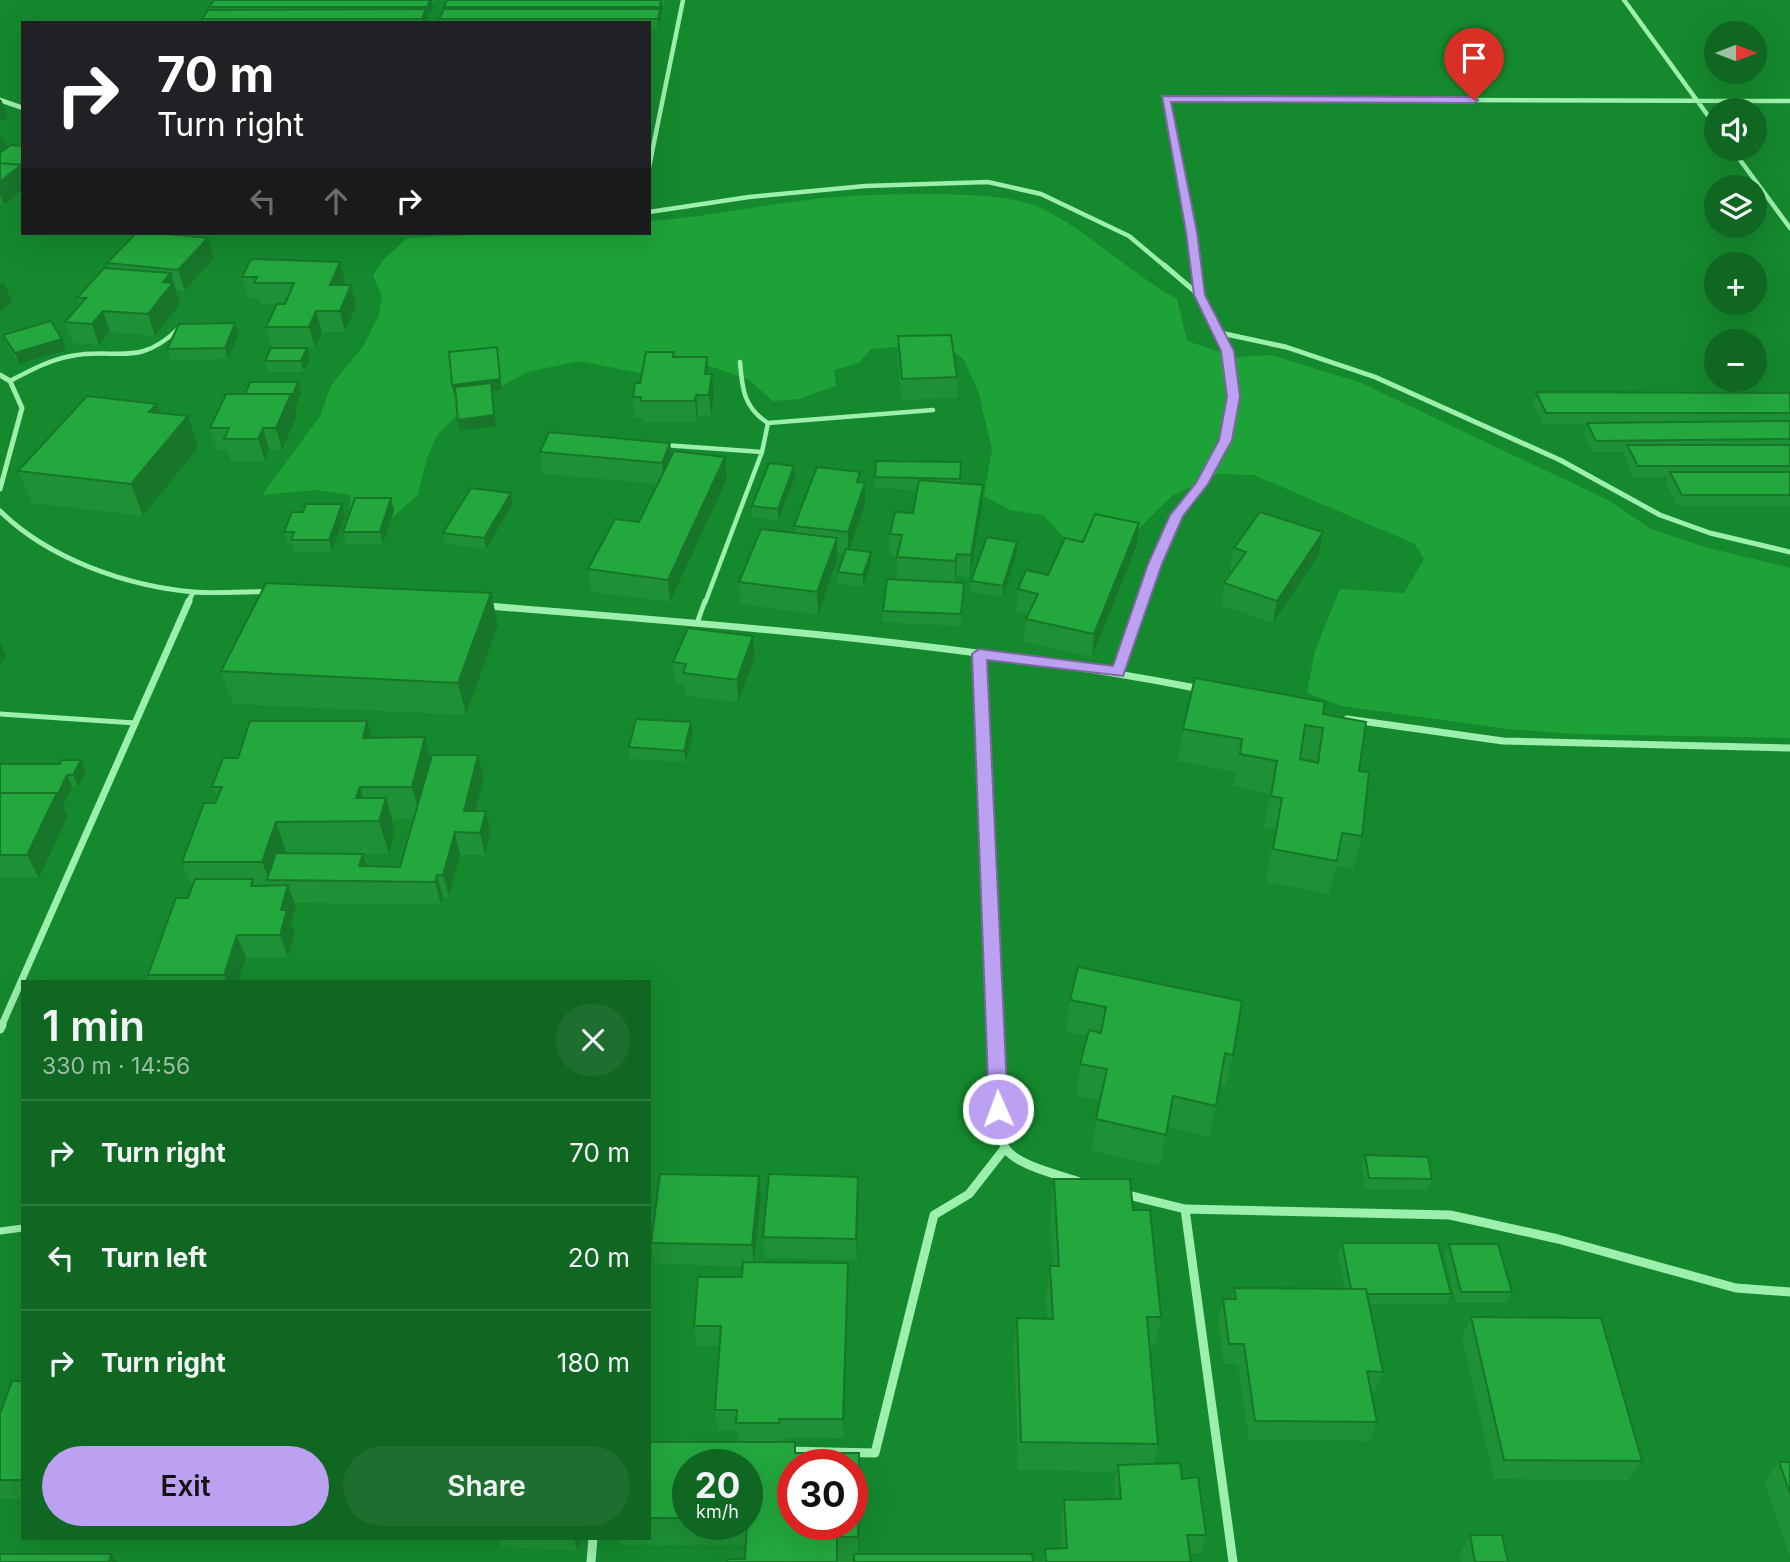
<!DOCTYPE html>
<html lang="en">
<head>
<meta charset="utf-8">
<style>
  body { margin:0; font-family:Inter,sans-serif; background:#1e6f2f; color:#f1f3f6; height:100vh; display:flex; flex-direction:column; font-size:26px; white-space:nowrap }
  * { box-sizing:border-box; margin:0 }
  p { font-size:23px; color:#9cbea5 }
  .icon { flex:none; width:38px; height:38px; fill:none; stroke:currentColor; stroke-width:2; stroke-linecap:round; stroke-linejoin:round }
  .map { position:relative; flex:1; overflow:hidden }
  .panel { position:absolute; left:21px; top:980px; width:630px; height:560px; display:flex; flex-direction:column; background:#106722; border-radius:0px; box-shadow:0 7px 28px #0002 }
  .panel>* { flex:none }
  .top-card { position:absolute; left:21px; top:21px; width:630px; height:214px; border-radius:0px; box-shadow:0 7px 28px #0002; background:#202124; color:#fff; overflow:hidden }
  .needle { width:46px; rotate:90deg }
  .buttons { position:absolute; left:1704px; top:21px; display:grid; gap:14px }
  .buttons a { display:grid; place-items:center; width:63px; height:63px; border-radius:50%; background:#106722; box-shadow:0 7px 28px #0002; font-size:35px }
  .speed { position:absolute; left:672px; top:1449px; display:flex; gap:14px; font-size:35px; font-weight:700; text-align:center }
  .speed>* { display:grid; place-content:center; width:91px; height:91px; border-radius:50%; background:#106722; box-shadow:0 7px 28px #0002; line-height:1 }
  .speed small { font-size:18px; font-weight:400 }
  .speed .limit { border:10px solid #d22; background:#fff; color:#111 }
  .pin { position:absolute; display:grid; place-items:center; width:60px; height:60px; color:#fff; margin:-72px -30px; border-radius:50% 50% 50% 0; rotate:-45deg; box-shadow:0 0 7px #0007 }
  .pin .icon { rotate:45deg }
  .me { position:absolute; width:77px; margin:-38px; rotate:358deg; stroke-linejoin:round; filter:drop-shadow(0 0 5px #0008) }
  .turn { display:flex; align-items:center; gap:24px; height:147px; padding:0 21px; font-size:32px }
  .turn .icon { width:91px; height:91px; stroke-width:2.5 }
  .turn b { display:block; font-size:49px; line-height:60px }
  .lanes { display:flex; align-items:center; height:66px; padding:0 21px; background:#0003; justify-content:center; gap:35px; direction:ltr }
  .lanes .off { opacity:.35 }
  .round { display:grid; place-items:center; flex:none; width:74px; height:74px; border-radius:37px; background:#1e6f2f }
  .headline { display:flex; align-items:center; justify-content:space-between; height:119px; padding:0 21px }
  h1 { font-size:42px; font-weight:600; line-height:52px }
  .primary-button { display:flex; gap:14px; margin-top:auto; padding:14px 21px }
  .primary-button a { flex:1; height:80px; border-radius:42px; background:#bca0f2; color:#111; font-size:28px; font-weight:600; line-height:80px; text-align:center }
  .primary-button a+a { background:#1e6f2f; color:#f1f3f6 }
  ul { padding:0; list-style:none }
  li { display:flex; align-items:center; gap:21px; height:105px; padding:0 21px; border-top:2px solid #307b40 }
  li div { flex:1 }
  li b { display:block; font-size:26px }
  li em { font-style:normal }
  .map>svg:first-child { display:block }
  .green { fill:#1da238 }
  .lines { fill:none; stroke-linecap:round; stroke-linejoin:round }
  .service-far2 { stroke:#9cefac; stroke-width:4.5 }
  .service-far1 { stroke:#9cefac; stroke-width:5 }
  .service { stroke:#9cefac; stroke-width:7 }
  .minor-far3 { stroke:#9cefac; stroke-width:4.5 }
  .minor-far2 { stroke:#9cefac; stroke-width:5 }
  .minor-far1 { stroke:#9cefac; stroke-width:7 }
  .minor { stroke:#9cefac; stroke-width:9 }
  .wall { fill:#1e9035; fill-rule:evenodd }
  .shaded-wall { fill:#18762b }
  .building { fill:#23a83e; stroke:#18762b; stroke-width:2; fill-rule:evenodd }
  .route { fill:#bca0f2; stroke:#7a689d; stroke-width:2 }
</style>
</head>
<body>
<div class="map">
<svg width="1790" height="1562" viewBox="0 0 1790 1562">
  <rect width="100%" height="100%" fill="#15892e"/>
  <!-- green -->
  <path class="green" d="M944,194C977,196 1015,195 1045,210C1092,234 1130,273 1177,299L1187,341L1235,357L1271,355L1359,382L1608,500L1651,529L1705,547L1790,568V738L1576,734L1508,729L1342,706L1307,693L1315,651L1340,589L1404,593L1424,559L1415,544L1254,475L1219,474L1173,495L1131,536L1072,546L1043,515L1010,510L984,496L992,449L978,391L964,360L950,348L932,344L871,349L859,363L834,370L836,386L799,399L773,401L749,380L710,366L660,377L579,361L528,372L469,403L438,434L427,458L418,495L386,523L347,526L351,495L316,490L262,495L320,416L331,386L364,345L379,315L382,296L373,276L382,261L407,238L518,233H649V221C712,217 773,202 836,197C872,194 908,194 944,194Z"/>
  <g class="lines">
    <!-- service-far2 -->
    <path class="service-far2" d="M740,362C742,389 744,408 768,423
      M10,381C29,371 49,360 71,356C117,347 138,368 178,329
      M664,445L762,452
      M705,603L762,452L768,423L933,410"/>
    <!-- service-far1 -->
    <path class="service-far1" d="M697,623L705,601
      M0,714L135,723"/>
    <!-- service -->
    <path class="service" d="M0,1231L23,1228"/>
    <!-- minor-far3 -->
    <path class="minor-far3" d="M1624,0L1717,128
      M0,100L23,108
      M1732,149L1790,228
      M649,167L683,0
      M649,212L749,197L865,186L988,182L1041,194L1129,236L1166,267
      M1196,267L1192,232L1166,99L1790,101"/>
    <!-- minor-far2 -->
    <path class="minor-far2" d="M1164,265L1199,295
      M1216,332L1286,347L1375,377L1560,460L1660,515L1710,533L1790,552
      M0,375L10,381L22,408L0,489
      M0,511C49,559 126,586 194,592C219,594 244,591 269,592
      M188,603L193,592
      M1142,603L1176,515L1202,484L1226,440L1234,397L1227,351L1199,295L1196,265"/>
    <!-- minor-far1 -->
    <path class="minor-far1" d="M487,606C725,625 966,643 1201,689
      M979,654L995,1027
      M1118,672L1142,601
      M1347,719L1503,741L1790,748
      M1,1027L189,601"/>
    <!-- minor -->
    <path class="minor" d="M995,1025C995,1048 995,1133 1006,1149C1018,1166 1060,1175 1079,1182
      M0,1029L2,1025
      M1124,1194L1185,1209L1450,1215L1558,1239L1736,1288L1790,1292
      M1185,1209L1233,1562
      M787,1451L875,1453L934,1215L969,1194L1005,1148
      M591,1562L593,1538"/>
  </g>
  <!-- wall -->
  <path class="wall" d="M214,0H435L432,5L433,7L426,23H203L202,19L210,10L209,7Z
    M447,0H665L664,5H663L658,28H649V23H440L439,19Z
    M0,135L7,148L23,146V189L4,205H0Z
    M214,258L185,291L176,290L180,304L155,336L110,332L99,345L73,343L65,322L80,305L77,298L109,268L107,263Z
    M251,259L345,282L344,285L356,306L345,332H322L315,348H307L310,359L304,372H268L265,361L272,348L266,327L285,304H260L258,298H248L242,277Z
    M239,334L228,359L171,360L167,349Z
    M3,335L66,350L19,364L7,346Z
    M898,336L957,377V398L902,400L897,357Z
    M675,357H707L709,374L714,395L711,416H698L697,422H643V418H635L633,397L640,383Z
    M298,382L301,393L295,408L297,415L282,450H269L265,461H231L227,450H217L210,428Z
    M1536,392L1790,393V506H1677L1666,483L1668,477L1634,478L1624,456L1625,452H1593L1584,434L1587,424H1543L1533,403Z
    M160,413L188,416L198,448L143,516L32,503L18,471Z
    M540,452L672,456L727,479L670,602L591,592L588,569L639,522L658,484L543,474Z
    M961,462L960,483L983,485L982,507L970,577L956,576L955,583H964L961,626L883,622V611L923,581L897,579V557L890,556V534L913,513L917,490L875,488V477Z
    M794,466L795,477L778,520L752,517V506Z
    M860,483H865V505L850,550L871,564L863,587L838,584V572L845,554L837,553V560L818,615L741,604L739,582L795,533L794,526Z
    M511,493L513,504L486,549L445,544L443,533Z
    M391,498L394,510L383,544H346L343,532Z
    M345,516L332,552H294L292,543H288L284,532Z
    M1139,523L1137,545L1092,657L1024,642L1026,619L1028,614L1016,612L1018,589L1048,575L1083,542Z
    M1323,532L1319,554L1273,623L1221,605L1224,583L1233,571L1230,570L1234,548Z
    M1017,542V553L1003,597L971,592V581Z
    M491,593L498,625L466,715L233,704L221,671Z
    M753,636L755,658L738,702L685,696L684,685L676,684L673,662Z
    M1323,714L1359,771L1362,836L1353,869L1336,866L1329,894L1266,882L1275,830L1264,828L1270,794L1233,786L1236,772L1178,761L1183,729ZM1301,758L1316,760V762L1300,759Z
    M367,721L372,738L425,737L431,759L478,755L484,778L475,811H486L491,833L485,855H460L449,897H443L441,904L294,903L296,908L291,923L295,932L288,957L246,958L238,982H151L148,975L188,898L192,887L182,862L215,803L217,799L212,787L238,758ZM392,819H413L400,867L367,866L363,854H389L395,831Z
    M691,722L693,734L686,762L630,759L629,747Z
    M81,760L86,772L78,787H72L63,806L68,816L39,878L0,877V764H60Z
    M1078,967L1233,1055L1226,1086L1220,1085L1209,1137L1167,1127L1160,1166L1092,1151L1096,1119L1101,1100L1077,1096L1080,1064L1087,1036L1066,1032L1070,1000Z
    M1365,1155L1432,1179L1428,1190L1365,1189L1362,1166Z
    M858,1177L859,1198L857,1260L765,1258L763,1237Z
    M1054,1179L1133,1210L1161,1317L1155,1346H1150L1158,1444L1154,1464L1182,1479L1206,1535L1201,1553H1189L1191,1562H1043L1045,1549L1062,1548L1061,1519L1064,1500H1115L1114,1484L1116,1472L1018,1470L1014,1348L1017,1318L1047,1319L1046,1296L1050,1266H1053L1050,1209Z
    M761,1197L755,1262L848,1263V1283L844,1438H781V1442H795L796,1453L860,1481L859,1554L1033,1562H727L745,1559L746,1545H621L619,1538H649V1442H739L737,1430H718L715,1410L719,1346H697L694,1326L742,1277L743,1266L655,1264L651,1243ZM688,1465H747V1524H688Z
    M1342,1243L1451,1294L1446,1304H1369L1383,1372L1375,1392H1371L1377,1422L1369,1441L1249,1440L1238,1364H1224L1218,1319L1223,1299H1231L1234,1288L1345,1289L1338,1254Z
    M1449,1244L1512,1292L1507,1303H1456L1444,1255Z
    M1471,1317L1642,1461L1629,1480L1494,1479L1462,1337Z
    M23,1381V1499H0V1414Z
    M1779,1462H1790V1557L1764,1481Z
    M1470,1535L1508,1562H1461L1460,1553Z
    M499,1538H580L578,1551L502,1547Z"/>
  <!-- shaded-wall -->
  <path class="shaded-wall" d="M430,0H432L433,7L428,16L427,7Z
    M661,0L663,7L661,16L660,7Z
    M426,9L428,18L426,23H423L422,19Z
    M660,9L661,18L658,28V19Z
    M1,99L8,118L0,122V100Z
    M3,136L10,155L0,162V137Z
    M21,165L23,167V189L4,205L0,194V182Z
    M208,238L214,258L185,291L178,270Z
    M340,262L345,282L335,306L330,285Z
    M171,273L180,304L155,336L148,314L163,282Z
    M4,281L12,302L0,312V284Z
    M351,285L356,306L345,332L340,311Z
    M103,311L110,332L99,345L92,324Z
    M316,311L322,332L315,348L309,327Z
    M235,323L239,334L228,359L225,348Z
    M62,339L66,350L19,364L15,353Z
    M497,347L502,390L492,391L496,426L460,431L458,420L492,391L454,395L452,385Z
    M307,348L310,359L304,372L301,361Z
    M707,357L709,378L707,395L705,374Z
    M712,374L714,395L711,416L709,395Z
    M298,382L301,393L295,408L297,415L282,450L276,428L291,394Z
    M696,395L698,416L697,422L695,401Z
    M157,404L167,435L149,412Z
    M188,416L198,448L143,516L131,484Z
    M263,428L269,450L265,461L258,439Z
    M670,443L673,465L665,484L662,463Z
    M725,457L727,479L670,602L668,580Z
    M794,466L795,477L778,520V509Z
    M865,483V505L848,554V532Z
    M983,485L982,507L970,577L971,555Z
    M511,493L513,504L486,549L484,538Z
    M391,498L394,510L383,544L380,532Z
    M342,504L345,516L332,552L329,540Z
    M1139,523L1137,545L1092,657L1094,634Z
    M1323,532L1319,554L1273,623L1277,601Z
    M837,538V560L818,615L817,592Z
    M1017,542V553L1003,597V586Z
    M871,552V564L863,587V575Z
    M957,554L956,576L955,584V561Z
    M491,593L498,625L466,715L458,683Z
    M753,636L755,658L738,702L737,680Z
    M1,644L6,656L0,664V645Z
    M367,721L377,754L363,738Z
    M691,722L693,734L686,762L684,751Z
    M425,737L434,770L421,819L412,787Z
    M478,755L484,778L470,833L464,811Z
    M81,760L86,772L78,787L73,775Z
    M67,775L72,787L63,806L68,816L39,878L27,855Z
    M360,787L369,819L356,798Z
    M386,798L395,831L389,854L379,821Z
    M486,811L491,833L485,855L480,833Z
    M276,822L287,855L269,880L262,862Z
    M455,832L460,855L449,897L443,875Z
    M363,854L370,876L359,866Z
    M437,875L443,897L441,904L435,882Z
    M288,885L296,908L291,923L295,932L288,957L280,935L281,910Z
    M237,935L246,958L238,982H227L224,975Z
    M759,1176L761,1197L754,1266L752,1245Z
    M858,1177L859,1198L857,1260L856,1239Z
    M848,1263V1283L844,1438L843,1419Z
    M859,1453L860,1481L859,1562L858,1537Z
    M574,1538H580L578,1551Z
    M111,1554L117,1562H109Z"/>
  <!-- building -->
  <path class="building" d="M214,0H430L427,7H209Z
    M447,0H661L660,7H444Z
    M426,9L422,19H202L208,10Z
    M444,9H660L658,19H439Z
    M11,145L23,146V167L22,168L21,165L0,163V153Z
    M0,163L21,165L0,182Z
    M136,233H157L208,238L178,270L107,263Z
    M251,259L340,262L330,285H351L340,311H316L309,327H266L277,304H285L294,283H254L257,277H242Z
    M104,268L171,273L163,282L173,283L148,314L103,311L92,324L65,322L86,298H77Z
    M51,321L62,339L15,353L3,335Z
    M235,323L225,348L167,349L179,324Z
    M951,335L957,377L902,379L898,336Z
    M497,347L500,379L452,385L449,352Z
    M271,348H307L301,361H265Z
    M646,352H674L673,357H707L705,374H712L709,395H696L695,401H641V397H633L635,383H640Z
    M250,382H298L292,397L291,394H245Z
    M491,383L494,415L458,420L455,387Z
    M1536,392L1790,393V413H1546Z
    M226,394H291L276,428H263L258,439H224L229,428H210Z
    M87,396L157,404L149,412L188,416L131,484L18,471Z
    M1790,421V439L1596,441L1587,423Z
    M549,432L670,443L662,463L540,452Z
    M1627,445H1790V466H1638Z
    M674,451L725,457L668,580L588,569L615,519L639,522Z
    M876,461L961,462L960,479L875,477Z
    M769,463L794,466L778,509L752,506Z
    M817,467L860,472L857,482L865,483L848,532L794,526Z
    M1670,472H1790V495H1682Z
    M919,480L983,485L971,555L957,554L955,561L897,557L902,535L890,534L895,512L913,513Z
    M471,488L511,493L484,538L443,533Z
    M355,498H391L380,532H343Z
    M306,504H342L329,540H291L294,532H284L292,512H303Z
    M1260,512L1323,532L1277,601L1224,583L1246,552L1234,548Z
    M1095,514L1139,523L1094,634L1026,619L1038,594L1018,589L1026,570L1048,575L1065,538L1083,542Z
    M761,529L837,538L817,592L739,582Z
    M987,537L1017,542L1003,586L971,581Z
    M846,549L871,552L863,575L838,572Z
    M887,579L964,583L961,614L883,611Z
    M266,583L491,593L458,683L221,671Z
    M688,628L753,636L737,680L683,673L686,664L673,662Z
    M1195,678L1325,702L1323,714L1366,722L1359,771L1369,772L1362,836L1342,833L1337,861L1273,849L1282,798L1271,796L1277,761L1240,754L1242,739L1183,729ZM1305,725L1323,728L1318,763L1300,759Z
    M636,719L691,722L684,751L629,747Z
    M250,721H367L363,738L425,737L412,787H360L356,798H386L379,821L276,822L262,862H182L204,803H215L222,787H212L223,758H238Z
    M432,755H478L464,811H486L480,833L455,832L443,875H437L435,882L267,880L276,853L363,854L359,866L400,867Z
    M62,760H81L73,775H67L58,794L57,793H0V764H60Z
    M0,793H57L27,855H0Z
    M195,879H253L251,886L288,885L281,910H287L280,935H237L224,975H148L176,898H188Z
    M1078,967L1242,1001L1233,1055L1225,1053L1216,1106L1173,1096L1166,1135L1096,1119L1107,1069L1080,1064L1089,1030L1101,1033L1106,1007L1070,1000Z
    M1365,1155L1428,1157L1432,1179L1369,1178Z
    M660,1174L759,1176L752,1245L651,1243Z
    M769,1174L858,1177L856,1239L763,1237Z
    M1054,1179H1130L1133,1210H1150L1161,1317H1147L1158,1444L1021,1442L1017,1318L1053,1319L1050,1266H1059Z
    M1342,1243H1438L1451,1294H1367L1366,1289H1351Z
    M1449,1244H1498L1512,1292H1461Z
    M743,1262L848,1263L843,1419H779V1423H736L737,1410H715L721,1326H694L698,1277H742Z
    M1234,1288L1366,1289L1383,1372L1367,1371L1377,1422L1255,1421L1244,1344H1229L1223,1299H1236Z
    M1471,1317L1601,1318L1642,1461L1504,1460Z
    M12,1381H23V1480H0V1414Z
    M649,1442H795V1453H859L858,1537H837V1562H727L728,1559H745L747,1524V1465H688V1518H649ZM793,1465H852V1524H793Z
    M1779,1462H1790V1493Z
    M1180,1463L1182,1479L1198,1477L1206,1535H1187L1191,1562H1046L1045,1549L1067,1548L1064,1500L1121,1499L1118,1465Z
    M1470,1535H1502L1508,1562H1475Z
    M0,1554H111L109,1562H0Z
    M854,1554H1032L1033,1562H854Z"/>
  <!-- route -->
  <path class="route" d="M1162,96L1474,97L1478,100L1474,103L1171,102L1197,232L1205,295L1234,351L1240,397L1232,440L1208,484L1183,516L1162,564L1123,676L987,660L1008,1109L1005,1114L998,1117L992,1114L989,1109L972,654L979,649L1113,666L1148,564L1170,515L1196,483L1219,440L1227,397L1221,351L1194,295L1186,232Z"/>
</svg>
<div class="buttons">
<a><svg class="needle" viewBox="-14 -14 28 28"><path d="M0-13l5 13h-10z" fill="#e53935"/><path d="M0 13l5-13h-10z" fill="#9cbea5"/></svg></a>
<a><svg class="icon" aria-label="sound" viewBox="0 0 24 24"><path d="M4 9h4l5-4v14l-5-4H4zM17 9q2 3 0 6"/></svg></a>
<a><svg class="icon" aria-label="layers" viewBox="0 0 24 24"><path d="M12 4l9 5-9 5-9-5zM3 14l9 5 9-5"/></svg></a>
<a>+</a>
<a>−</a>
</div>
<div class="speed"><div>20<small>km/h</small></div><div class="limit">30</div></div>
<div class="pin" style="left:1474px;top:100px;background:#d93025"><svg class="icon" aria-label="arrive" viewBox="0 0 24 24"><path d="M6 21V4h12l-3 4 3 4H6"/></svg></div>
<svg class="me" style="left:998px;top:1109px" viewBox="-20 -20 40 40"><circle r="17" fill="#bca0f2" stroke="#fff" stroke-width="3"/><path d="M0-11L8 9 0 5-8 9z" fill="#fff"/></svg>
<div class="top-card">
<div class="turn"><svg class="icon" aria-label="right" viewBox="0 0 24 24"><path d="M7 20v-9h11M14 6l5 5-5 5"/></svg><div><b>70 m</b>Turn right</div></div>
<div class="lanes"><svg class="icon off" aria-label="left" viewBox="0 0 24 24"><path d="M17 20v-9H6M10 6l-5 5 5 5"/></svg><svg class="icon off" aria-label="ahead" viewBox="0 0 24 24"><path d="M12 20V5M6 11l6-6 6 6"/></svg><svg class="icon" aria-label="right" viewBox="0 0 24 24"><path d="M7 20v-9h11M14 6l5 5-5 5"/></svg></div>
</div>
<section class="panel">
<div class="headline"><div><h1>1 min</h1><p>330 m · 14:56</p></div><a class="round"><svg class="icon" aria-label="close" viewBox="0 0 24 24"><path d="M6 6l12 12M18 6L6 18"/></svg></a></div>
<ul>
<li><svg class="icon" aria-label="right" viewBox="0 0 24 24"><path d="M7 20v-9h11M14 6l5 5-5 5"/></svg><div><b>Turn right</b></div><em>70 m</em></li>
<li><svg class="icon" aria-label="left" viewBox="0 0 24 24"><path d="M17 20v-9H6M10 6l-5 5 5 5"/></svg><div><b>Turn left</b></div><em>20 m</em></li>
<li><svg class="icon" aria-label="right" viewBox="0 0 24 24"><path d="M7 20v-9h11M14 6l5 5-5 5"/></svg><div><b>Turn right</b></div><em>180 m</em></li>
</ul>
<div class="primary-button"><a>Exit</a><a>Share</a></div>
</section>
</div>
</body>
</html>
